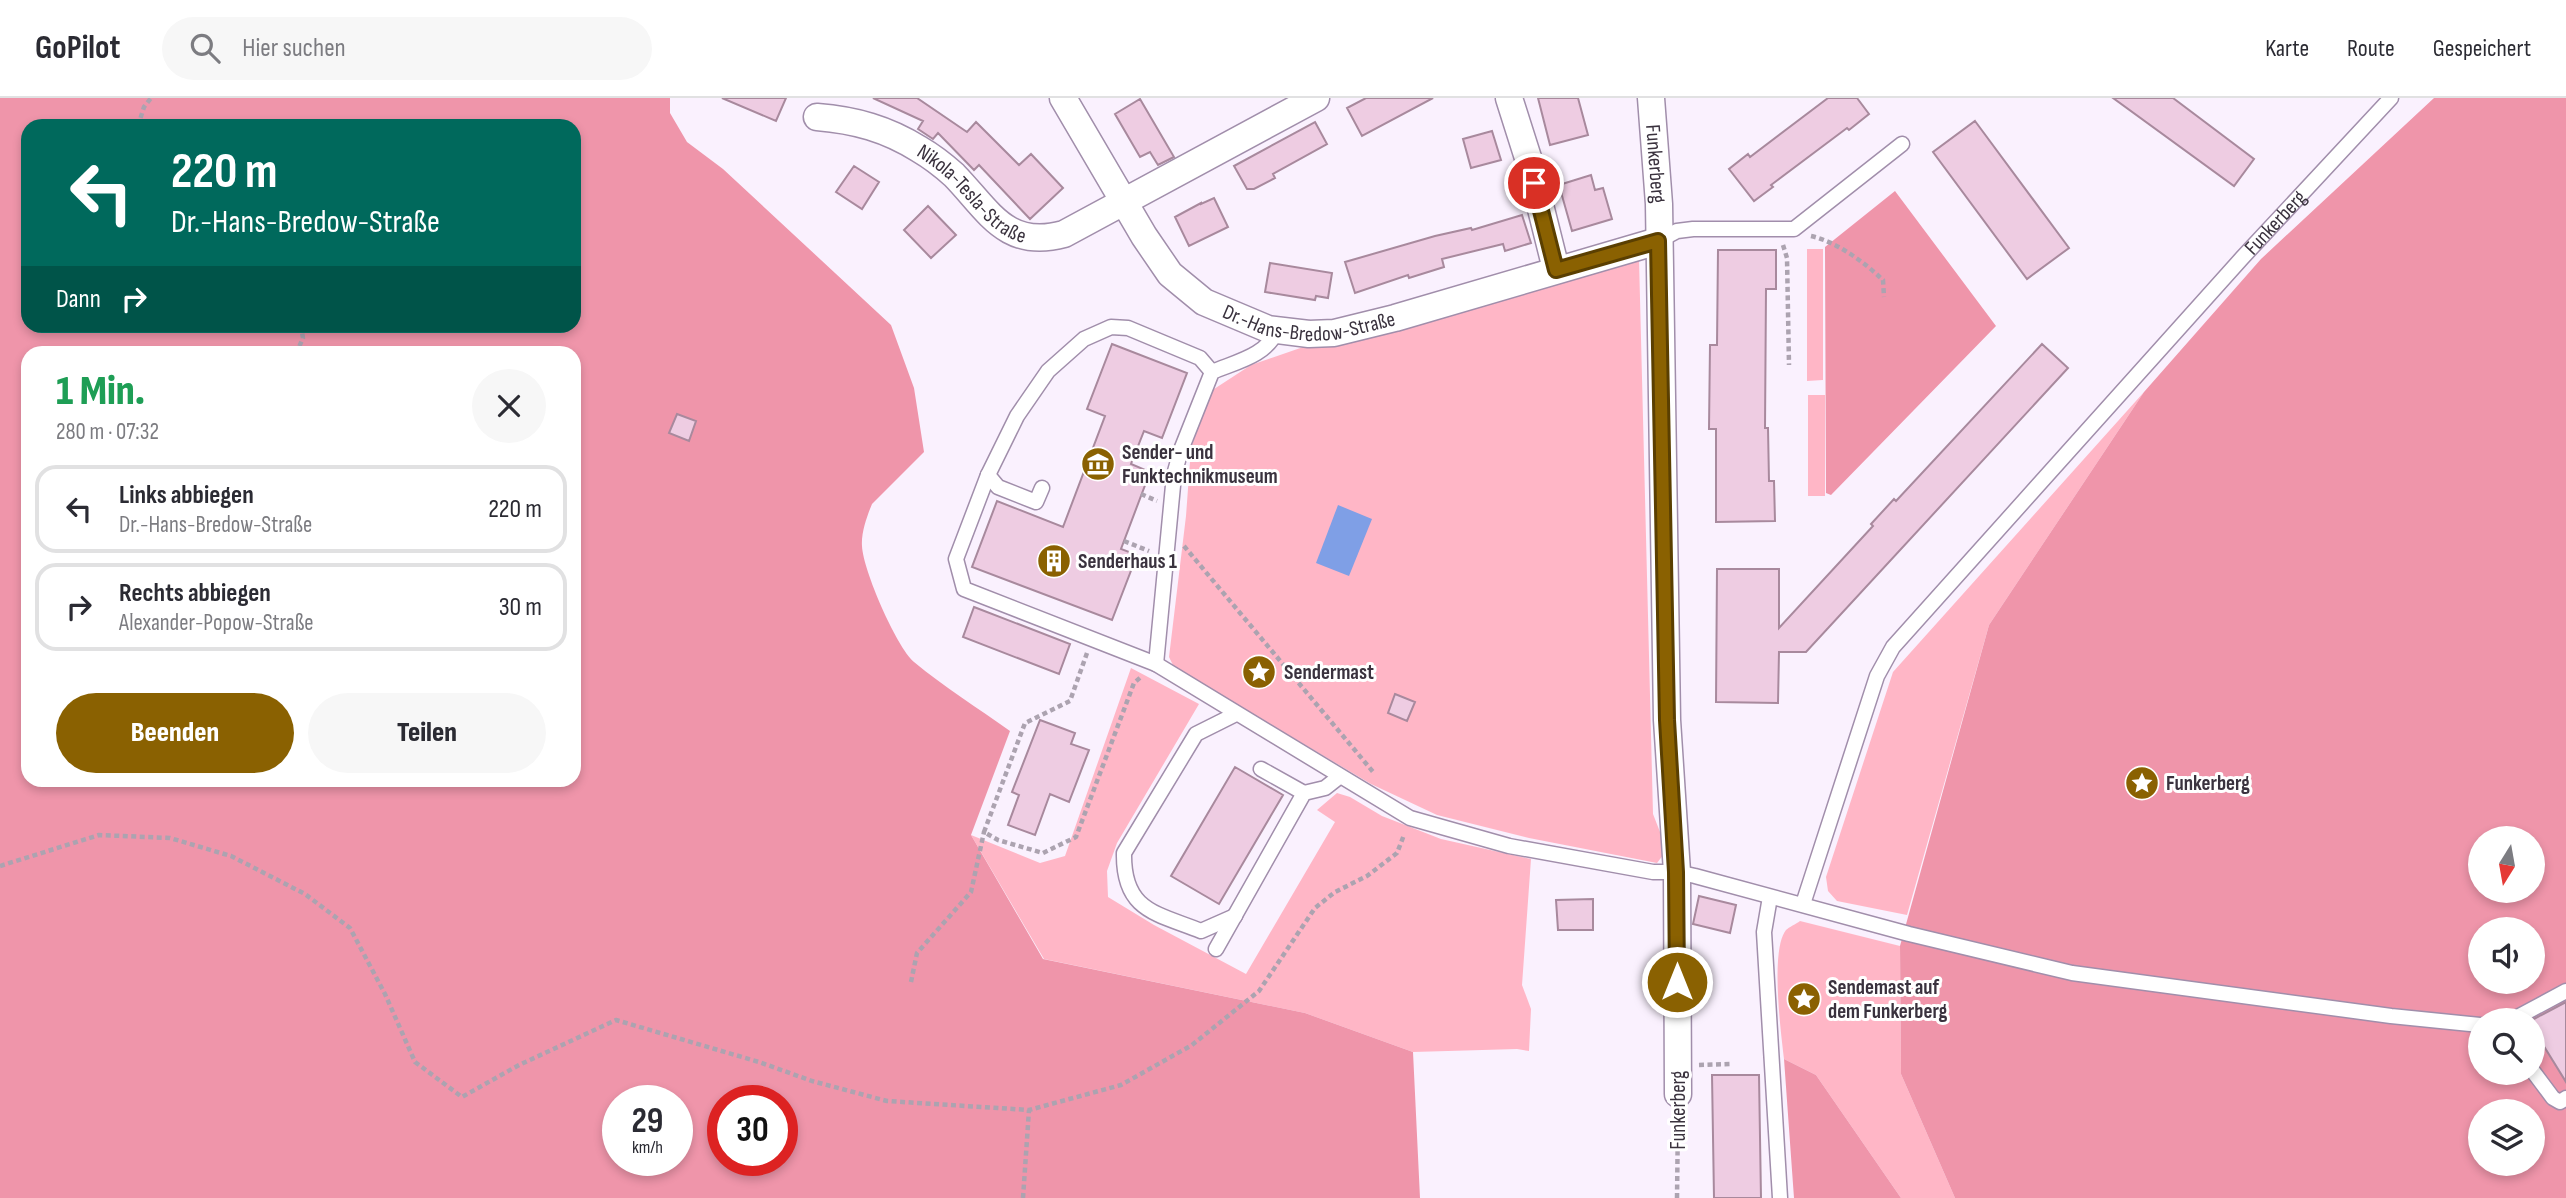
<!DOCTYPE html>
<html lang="de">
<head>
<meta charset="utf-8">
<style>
  body { margin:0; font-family:"Sofia Sans Condensed",sans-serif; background:#f7f7f7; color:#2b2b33; height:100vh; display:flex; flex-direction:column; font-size:26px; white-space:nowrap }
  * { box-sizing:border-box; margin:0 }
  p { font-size:23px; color:#7c7c81 }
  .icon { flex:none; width:38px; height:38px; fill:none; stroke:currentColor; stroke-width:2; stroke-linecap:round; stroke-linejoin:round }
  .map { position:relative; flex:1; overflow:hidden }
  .side { position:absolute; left:21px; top:248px; width:560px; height:441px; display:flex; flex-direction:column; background:#fff; border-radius:21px; box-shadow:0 4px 10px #0003 }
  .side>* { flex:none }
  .guide { position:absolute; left:21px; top:21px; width:560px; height:214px; border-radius:21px; box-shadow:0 4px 10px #0003; background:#00695c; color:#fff; overflow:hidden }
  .needle { width:46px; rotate:191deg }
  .fabs { position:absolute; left:2468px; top:728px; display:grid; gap:14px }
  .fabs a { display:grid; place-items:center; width:77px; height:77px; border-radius:50%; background:#fff; box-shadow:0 4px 10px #0003; font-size:35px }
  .speed { position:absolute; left:602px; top:987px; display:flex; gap:14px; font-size:35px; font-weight:700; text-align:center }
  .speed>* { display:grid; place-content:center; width:91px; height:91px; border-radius:50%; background:#fff; box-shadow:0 4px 10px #0003; line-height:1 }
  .speed small { font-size:18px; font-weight:400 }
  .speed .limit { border:10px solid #d22; background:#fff; color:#111 }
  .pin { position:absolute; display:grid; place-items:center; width:60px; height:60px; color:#fff; margin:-30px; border:4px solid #fff; border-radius:50%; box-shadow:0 2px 7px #0007 }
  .me { position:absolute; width:77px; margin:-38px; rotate:0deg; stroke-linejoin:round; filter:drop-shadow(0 0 5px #0008) }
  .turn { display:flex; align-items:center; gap:24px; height:147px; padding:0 35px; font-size:32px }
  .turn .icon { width:91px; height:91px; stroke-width:2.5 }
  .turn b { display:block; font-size:49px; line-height:60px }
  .then { display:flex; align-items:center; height:66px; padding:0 35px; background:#0003; gap:14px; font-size:26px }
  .round { display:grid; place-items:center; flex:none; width:74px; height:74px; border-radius:37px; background:#f7f7f7 }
  .head { display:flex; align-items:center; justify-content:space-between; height:119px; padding:0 35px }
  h1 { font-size:42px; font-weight:800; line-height:52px; color:#1e9e55 }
  .primary-button { display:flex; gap:14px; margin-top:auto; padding:14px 35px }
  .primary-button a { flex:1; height:80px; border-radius:42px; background:#8a6101; color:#fff; font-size:28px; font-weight:800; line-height:80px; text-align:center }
  .primary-button a+a { background:#f7f7f7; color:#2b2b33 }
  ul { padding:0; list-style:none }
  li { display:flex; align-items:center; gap:21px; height:88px; margin:0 14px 10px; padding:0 21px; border:4px solid #e1e1e2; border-radius:21px }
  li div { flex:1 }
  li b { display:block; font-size:26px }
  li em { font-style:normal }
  header { display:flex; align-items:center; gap:42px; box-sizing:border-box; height:98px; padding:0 35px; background:#fff; border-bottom:2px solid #e1e1e2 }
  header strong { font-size:33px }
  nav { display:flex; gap:38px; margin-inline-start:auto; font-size:24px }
  .search { width:490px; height:63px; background:#f7f7f7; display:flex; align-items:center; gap:18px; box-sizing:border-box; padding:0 24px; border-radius:38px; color:#7c7c81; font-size:26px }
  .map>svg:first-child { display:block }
  .green { fill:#ffb6c6 }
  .forest { fill:#ef95aa; fill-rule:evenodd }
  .water { fill:#7f9fe6 }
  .building { fill:#eecce2; stroke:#a8899d; stroke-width:2 }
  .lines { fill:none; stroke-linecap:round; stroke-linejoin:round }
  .service-casing { stroke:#a18eab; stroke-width:17 }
  .minor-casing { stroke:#a18eab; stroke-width:29 }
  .path { stroke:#aca3b0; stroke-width:4.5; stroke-dasharray:5 3.5; stroke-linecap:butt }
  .service { stroke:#fff; stroke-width:14 }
  .minor { stroke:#fff; stroke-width:26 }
  .route-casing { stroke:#5a3f01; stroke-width:18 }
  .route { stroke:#8a6101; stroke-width:12 }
  .labels { text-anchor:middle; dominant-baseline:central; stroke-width:6; stroke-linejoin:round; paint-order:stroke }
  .street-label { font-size:21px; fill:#3a323e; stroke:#fff }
  .poi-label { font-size:21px; font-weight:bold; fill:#3a323e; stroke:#fff; text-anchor:start }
</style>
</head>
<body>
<header>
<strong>GoPilot</strong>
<div class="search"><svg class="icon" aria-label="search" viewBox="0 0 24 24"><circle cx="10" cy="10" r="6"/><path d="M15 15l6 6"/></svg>Hier suchen</div>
<nav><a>Karte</a><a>Route</a><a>Gespeichert</a></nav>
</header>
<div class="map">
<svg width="2566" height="1100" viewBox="0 0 2566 1100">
  <rect width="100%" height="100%" fill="#faf1fe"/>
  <!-- green -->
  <path class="green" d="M1807,151H1823V282L1807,283Z
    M1639,161L1653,716L1667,752L1657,765L1529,740L1437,717L1371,686L1174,569L1169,559L1186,418L1191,350L1211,293L1251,267L1309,247Z
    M2144,294L1989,527L1907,817L1837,803L1828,793L1826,779L1893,574Z
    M1808,297H1825V398H1808Z
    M1131,570L1199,606L1117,745L1107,773L1108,799L1154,827L1246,876L1335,724L1317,712L1337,695L1350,699L1382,718L1441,741L1531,761L1522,887L1531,911L1529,953L1517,951L1413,954L1305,915L1044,861L971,737L1040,765L1065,758Z
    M1800,823L1900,848L1901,976L1955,1100H1901L1816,977L1784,961C1781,935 1770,852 1786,832C1789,829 1796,826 1800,823Z"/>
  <!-- forest -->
  <path class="forest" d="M0,0H670V15L687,44L723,71L891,227L914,290L924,354L872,406C867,418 861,435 862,448C863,472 896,548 914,564C944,589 978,610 1010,633L971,737L1043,861L1305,915L1413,954L1420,1100H0ZM28,28H574V228H28ZM28,256H574V682H28ZM618,1003H677V1062H618ZM723,1003H782V1062H723Z
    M2434,0H2566V1100H1955L1901,976L1900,848L1989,527L2144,294L2261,161ZM2480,740H2532V793H2480ZM2480,831H2532V884H2480ZM2480,922H2532V975H2480ZM2480,1013H2532V1066H2480Z
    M1895,93L1996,228L1831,397L1826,395L1825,149Z
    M1784,961L1816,977L1901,1100H1794Z"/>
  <!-- water -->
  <path class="water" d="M1338,407L1372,421L1349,478L1316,465Z"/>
  <!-- building -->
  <path class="building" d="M722,0H786L776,23Z
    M873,0H917L967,34L976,24L1019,67L1031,56L1063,90L1030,121L979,67L974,72L938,35L933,41L918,31L923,23Z
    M1366,0H1433L1362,38L1347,10Z
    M1538,0H1578L1588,37L1550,47Z
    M1828,0H1857L1869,16L1849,32L1847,30L1771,87L1773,89L1754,103L1729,71L1748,56L1750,59Z
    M2113,0H2173L2254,61L2234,88Z
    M1140,1L1174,59L1158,67L1150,54L1140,59L1115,16Z
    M1975,23L2069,150L2027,181L1933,54Z
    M1315,24L1327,46L1273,76L1275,80L1254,91H1247L1234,68Z
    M1492,33L1501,62L1471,70L1463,41Z
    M854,68L879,84L862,111L836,94Z
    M1591,77L1595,92L1603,90L1612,121L1572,133L1559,87Z
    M1214,100L1228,129L1189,148L1175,119L1201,105V106Z
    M928,108L956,137L931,160L904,132Z
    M1522,117L1531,145L1505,153L1503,146L1442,161L1444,169L1409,180L1408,177L1355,195L1345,164L1435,138L1471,130L1472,132Z
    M1718,152H1776V191H1766L1765,330H1768L1769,383H1774L1775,423L1716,424V331H1709L1710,247H1717Z
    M1270,165L1332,175L1328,200L1316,198L1315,202L1265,194Z
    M1112,246L1187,275L1162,340L1144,333L1131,366L1150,374L1121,451L1137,457L1112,522L972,469L997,403L1063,429L1105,318L1087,311Z
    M2042,246L2068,270L1806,554H1779L1778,605L1716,604L1717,471H1779V530L1873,428L1871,426L1894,401L1896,403Z
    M677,316L696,323L689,343L669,335Z
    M974,509L1070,546L1059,576L963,539Z
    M1395,596L1415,604L1407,623L1388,615Z
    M1040,622L1075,635L1071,646L1089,652L1069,704L1050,696L1035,737L1008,727L1019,697L1012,694Z
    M1235,669L1283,697L1219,806L1171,778Z
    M1699,798L1736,807L1730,835L1693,826Z
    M1593,801V832H1558L1556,802Z
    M2566,904V984L2532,929V922Z
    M1712,977H1759L1761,1100H1714Z"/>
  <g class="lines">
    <!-- service casing -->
    <g class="service-casing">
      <g id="service">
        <path d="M1658,143L1677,133L1693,131H1794L1902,46"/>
        <path d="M1212,274L1200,260L1128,230L1111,229L1084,241L1048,273L1017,318L988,377L956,461L964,491L1156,566L1410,720L1509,748L1653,774H1677L1695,778L1909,836L2072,875L2391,918L2480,927"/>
        <path d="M988,377L998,389L1036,404L1042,390"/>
        <path d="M1156,566L1174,377L1181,352L1212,274C1235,264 1267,258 1277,232"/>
        <path d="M1261,671L1304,695"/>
        <path d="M1770,799L1764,834L1780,1100"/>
        <path id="s1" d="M1803,806L1877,578L1893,549L2242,160L2391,0"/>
        <path d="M1235,818L1201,833C1156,815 1123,813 1124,755L1196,636L1236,616"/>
        <path d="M1216,851L1304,695L1325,690L1339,679"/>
        <path d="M2512,922L2566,893"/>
        <path d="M2532,972L2553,1000L2560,1004L2566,1000"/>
      </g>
    </g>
    <!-- minor casing -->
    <g class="minor-casing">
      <g id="minor">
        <path id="s2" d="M1063,0L1144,138L1170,176L1204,204L1268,231L1309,236L1334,235L1395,220L1658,143"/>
        <path d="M1509,0L1529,63L1556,171"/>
        <path id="s3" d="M1651,0L1659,106L1667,622L1677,774L1678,996"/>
        <path id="s4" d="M817,19C855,22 887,31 919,51C931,58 944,68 954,77C989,113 1006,152 1064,136L1316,0"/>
      </g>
    </g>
    <!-- path -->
    <path class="path" d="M138,28L144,9L151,0
      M1811,138C1837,144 1864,164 1883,182L1884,199
      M1783,147L1787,160L1789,267
      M296,256L303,240L301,228
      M1141,396L1157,403
      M1124,443L1149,453
      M1184,448L1374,675
      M1087,555L1070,603L1025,625L984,734L998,742L1043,755L1076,739L1134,585L1142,578
      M0,768L99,737L170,740L231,758L305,796L350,830L385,896L415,964L462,999L519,967L616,922L759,964L812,983L887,1003L1029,1012L1121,987L1192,947L1259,893L1315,810L1335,794L1367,778L1397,755L1404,737
      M911,884L917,855L971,794L984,734
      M1699,967L1730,966
      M1023,1100L1029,1012
      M1677,1100L1678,1017"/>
    <!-- service -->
    <use href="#service" class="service"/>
    <!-- minor -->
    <use href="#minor" class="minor"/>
  </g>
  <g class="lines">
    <!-- route casing -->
    <g class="route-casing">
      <path id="route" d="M1534,85L1556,172L1658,143L1667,622L1676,774L1677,884"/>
    </g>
    <!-- route -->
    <use href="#route" class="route"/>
  </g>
  <!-- icons -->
  <defs>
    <g id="museum-disc" transform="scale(1.75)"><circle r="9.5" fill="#8a6101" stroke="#fff"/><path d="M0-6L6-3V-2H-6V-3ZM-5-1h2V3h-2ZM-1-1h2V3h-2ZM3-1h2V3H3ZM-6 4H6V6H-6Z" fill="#fff"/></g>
    <g id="building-disc" transform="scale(1.75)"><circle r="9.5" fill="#8a6101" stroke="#fff"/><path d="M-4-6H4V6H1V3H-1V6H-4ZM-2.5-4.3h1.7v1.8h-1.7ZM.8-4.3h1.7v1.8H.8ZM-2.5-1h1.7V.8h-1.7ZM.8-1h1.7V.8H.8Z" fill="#fff"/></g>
    <g id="sight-disc" transform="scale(1.75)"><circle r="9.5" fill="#8a6101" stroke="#fff"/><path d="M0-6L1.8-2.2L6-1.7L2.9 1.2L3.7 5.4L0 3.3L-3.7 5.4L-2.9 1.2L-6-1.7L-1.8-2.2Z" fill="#fff"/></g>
  </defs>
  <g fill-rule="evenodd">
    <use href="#museum-disc" x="1098" y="366"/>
    <use href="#building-disc" x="1054" y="463"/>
    <use href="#sight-disc" x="1259" y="574"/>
    <use href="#sight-disc" x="2142" y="685"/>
    <use href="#sight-disc" x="1804" y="901"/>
  </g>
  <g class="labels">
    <!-- street labels -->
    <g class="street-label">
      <text stroke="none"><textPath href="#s3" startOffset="66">Funkerberg</textPath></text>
      <text stroke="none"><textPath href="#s4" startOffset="178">Nikola-Tesla-Straße</textPath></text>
      <text stroke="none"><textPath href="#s1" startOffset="844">Funkerberg</textPath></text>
      <text stroke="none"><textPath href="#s2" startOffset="360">Dr.-Hans-Bredow-Straße</textPath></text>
      <text transform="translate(1678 1012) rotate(-90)">Funkerberg</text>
    </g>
    <!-- poi labels -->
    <g class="poi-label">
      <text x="1122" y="354">Sender- und<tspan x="1122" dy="24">Funktechnikmuseum</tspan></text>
      <text x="1078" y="463">Senderhaus 1</text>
      <text x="1284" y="574">Sendermast</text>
      <text x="2166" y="685">Funkerberg</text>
      <text x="1828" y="889">Sendemast auf<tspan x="1828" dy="24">dem Funkerberg</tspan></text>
    </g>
  </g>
</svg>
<div class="fabs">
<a><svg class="needle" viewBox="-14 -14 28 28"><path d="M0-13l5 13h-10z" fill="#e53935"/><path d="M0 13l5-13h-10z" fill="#7c7c81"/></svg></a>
<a><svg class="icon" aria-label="sound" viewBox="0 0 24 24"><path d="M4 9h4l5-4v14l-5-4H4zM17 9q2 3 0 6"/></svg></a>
<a><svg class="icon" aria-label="search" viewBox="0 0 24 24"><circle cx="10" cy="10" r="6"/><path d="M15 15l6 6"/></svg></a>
<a><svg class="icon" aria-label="layers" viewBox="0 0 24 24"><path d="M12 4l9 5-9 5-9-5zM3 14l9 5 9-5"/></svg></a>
</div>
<div class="speed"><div>29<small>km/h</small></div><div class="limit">30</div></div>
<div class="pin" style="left:1534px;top:85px;background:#d93025"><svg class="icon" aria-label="arrive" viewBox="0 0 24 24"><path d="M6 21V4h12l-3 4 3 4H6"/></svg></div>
<svg class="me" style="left:1677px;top:884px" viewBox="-20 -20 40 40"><circle r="17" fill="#8a6101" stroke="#fff" stroke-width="3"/><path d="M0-11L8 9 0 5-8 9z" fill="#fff"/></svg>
<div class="guide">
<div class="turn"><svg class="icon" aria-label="left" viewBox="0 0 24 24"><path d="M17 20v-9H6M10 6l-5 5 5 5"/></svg><div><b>220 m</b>Dr.-Hans-Bredow-Straße</div></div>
<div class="then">Dann<svg class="icon" aria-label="right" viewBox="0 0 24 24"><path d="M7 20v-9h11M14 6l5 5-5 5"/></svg></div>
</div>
<section class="side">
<div class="head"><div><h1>1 Min.</h1><p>280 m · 07:32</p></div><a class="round"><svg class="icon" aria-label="close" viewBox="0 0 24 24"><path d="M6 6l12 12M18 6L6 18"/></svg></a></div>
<ul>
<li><svg class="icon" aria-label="left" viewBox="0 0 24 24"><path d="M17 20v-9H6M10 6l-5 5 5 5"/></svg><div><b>Links abbiegen</b><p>Dr.-Hans-Bredow-Straße</p></div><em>220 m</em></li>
<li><svg class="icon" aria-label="right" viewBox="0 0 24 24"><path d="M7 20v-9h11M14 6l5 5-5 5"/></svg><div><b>Rechts abbiegen</b><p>Alexander-Popow-Straße</p></div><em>30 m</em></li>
</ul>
<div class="primary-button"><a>Beenden</a><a>Teilen</a></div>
</section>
</div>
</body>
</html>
